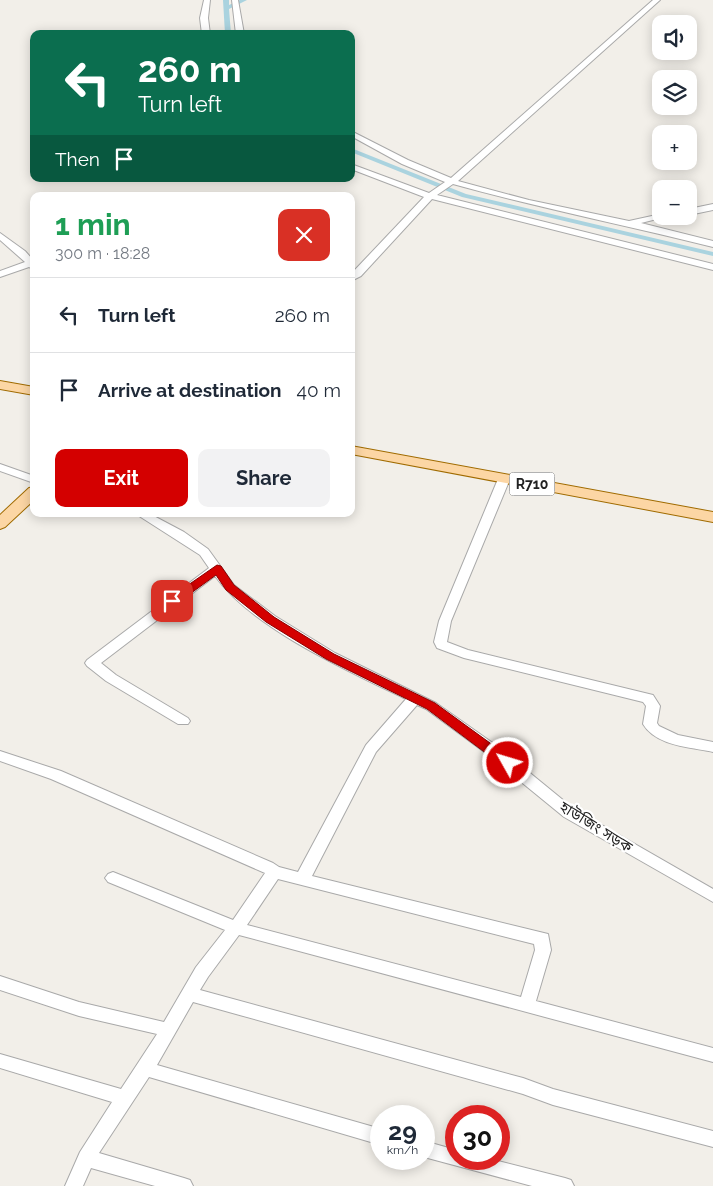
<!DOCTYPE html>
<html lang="en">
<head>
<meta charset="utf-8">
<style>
  body { margin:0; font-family:Raleway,"Noto Sans Bengali",sans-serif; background:#f2f2f3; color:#1f2937; height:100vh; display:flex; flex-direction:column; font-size:19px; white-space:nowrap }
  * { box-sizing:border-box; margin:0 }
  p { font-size:16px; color:#747a83 }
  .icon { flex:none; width:28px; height:28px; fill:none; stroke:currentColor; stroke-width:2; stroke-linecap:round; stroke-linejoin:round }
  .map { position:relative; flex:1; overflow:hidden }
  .drawer { position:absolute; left:30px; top:192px; width:325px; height:325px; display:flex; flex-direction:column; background:#fff; border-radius:10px; box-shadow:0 2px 12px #0003 }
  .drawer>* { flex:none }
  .top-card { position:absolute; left:30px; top:30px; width:325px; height:152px; border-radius:10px; box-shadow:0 2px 12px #0003; background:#0b6e4f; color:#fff; overflow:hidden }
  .buttons { position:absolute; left:652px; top:15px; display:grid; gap:10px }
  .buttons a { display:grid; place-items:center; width:45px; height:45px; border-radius:10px; background:#fff; box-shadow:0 2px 12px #0003; font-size:25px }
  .speed { position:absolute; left:370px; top:1105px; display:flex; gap:10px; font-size:25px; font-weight:700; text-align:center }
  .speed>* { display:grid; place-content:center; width:65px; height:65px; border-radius:50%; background:#fff; box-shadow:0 2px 12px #0003; line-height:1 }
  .speed small { font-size:12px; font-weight:400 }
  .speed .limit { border:8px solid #d22; background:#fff; color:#111 }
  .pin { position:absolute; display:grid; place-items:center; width:42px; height:42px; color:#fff; margin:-21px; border-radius:10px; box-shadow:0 2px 8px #0006 }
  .me { position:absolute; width:55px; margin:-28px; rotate:309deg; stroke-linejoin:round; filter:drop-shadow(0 0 4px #0008) }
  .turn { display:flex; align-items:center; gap:18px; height:105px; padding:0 25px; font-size:22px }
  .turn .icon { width:65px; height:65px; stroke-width:2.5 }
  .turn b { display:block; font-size:35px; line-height:42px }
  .then { display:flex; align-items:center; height:48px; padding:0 25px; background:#0003; gap:10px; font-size:19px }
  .round { display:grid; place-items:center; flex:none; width:52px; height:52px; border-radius:10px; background:#f2f2f3 }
  .summary { display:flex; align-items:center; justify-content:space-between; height:85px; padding:0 25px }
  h1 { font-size:30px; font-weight:700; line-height:38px; color:#1e9e55 }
  .action { display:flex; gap:10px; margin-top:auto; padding:10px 25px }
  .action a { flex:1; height:58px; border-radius:10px; background:#d40000; color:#fff; font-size:20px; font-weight:700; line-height:58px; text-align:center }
  .action a+a { background:#f2f2f3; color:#1f2937 }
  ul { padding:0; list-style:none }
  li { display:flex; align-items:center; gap:15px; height:75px; padding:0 25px; border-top:1px solid #e0e1e3 }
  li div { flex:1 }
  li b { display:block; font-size:19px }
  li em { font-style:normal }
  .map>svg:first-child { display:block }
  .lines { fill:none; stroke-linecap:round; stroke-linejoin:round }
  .canal { fill:#aad3df; fill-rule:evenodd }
  .minor-casing { stroke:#a9a9a9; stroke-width:2 }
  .major-casing { stroke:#a06b00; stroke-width:2 }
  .minor { fill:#fff; fill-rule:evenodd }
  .major { fill:#fcd6a4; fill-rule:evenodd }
  .route { fill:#d40000; stroke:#8a0000 }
  .labels { text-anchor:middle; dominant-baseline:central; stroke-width:4.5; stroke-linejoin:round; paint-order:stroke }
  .shield { fill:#fff; stroke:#646464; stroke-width:1 }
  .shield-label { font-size:14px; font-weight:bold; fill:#222 }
  .street-label { font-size:15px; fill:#222; stroke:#fff }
</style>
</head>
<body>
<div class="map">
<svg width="713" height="1186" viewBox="0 0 713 1186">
  <rect width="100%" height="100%" fill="#f2efe9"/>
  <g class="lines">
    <!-- canal -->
    <path class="canal" d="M223,0H229V5L240,0H247L229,9L231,34H225Z
      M351,148L466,194L713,252V256L462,197L351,152Z"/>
    <!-- minor casing -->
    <g class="minor-casing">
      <path id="minor" d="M204,0H210L208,18L210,34H202L200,18Z
        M232,0H238L244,34H236Z
        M653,0H660L458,181L529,200L629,221L661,214V216H669L641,223L713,241V247C626,225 539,208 453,184L437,195L713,264V270L432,199L361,276L351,281V274L424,197L351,169V164L429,193L445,182L402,164L351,136V131L408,160L451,178Z
        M713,204V210L689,215V209Z
        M0,233L25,251L34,261V270L29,267L0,277V271L25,262L0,240Z
        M0,464L34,476V483L0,471Z
        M504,476L510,479L451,621L447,642L468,650L653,695L660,706L657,723L659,726L678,735L713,742V752C690,747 656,746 643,724L646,706L643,702L464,658L437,648L434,642L439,621L498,479Z
        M136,514H150L184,532L208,549L234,585L275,616L335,653L436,703L497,746L574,809L713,889V902L564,817L487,754L426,709L417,705L376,752L312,876L548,934L551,950L536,1001L713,1048V1062L239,935L208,977L200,990L523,1078L553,1089L713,1131V1147L553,1105L523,1094L193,1002L157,1065L381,1129V1145L149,1077L99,1153L184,1178L190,1180L193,1186H155L91,1168L83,1186H65L80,1152L112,1102L0,1068V1054L121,1089L157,1034L79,1016L0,990V976L79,1002L164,1022L196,967L225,930L108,882L105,878L108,874L113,872L233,920L265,873L51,779L0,761V751L61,771L273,863L279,867L298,872L366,745L406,699C348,671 252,628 215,576L101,663L116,675L188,718L190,721L188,724H178L106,681L87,666L85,663L87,660L209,568L200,555ZM278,879L534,944L535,950L521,997L247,925Z
        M424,1141L456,1150V1159H490L565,1178L571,1180L574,1186H532L424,1157Z"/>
    </g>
    <!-- major casing -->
    <g class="major-casing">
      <path id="major" d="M0,381L34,387V395L0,389Z
        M351,446L713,512V522L351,454Z
        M34,487V500L5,527L0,529V515L29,488Z"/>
    </g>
    <!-- minor -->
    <use href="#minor" class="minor"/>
    <!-- major -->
    <use href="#major" class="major"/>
  </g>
  <!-- route -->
  <path class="route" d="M217,565L221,566L234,585L274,617L334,654L435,703L512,759L514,763L512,766H503L427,709L326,659L266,622L226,590L216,575L176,604H168L167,601L168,599Z"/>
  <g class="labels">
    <!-- shield labels -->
    <rect class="shield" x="509.5" y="472.5" width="45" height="23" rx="4"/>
    <g class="shield-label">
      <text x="532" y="484">R710</text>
    </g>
    <!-- street labels -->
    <g class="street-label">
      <text transform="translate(596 827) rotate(32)">হাউজিং সড়ক</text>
    </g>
  </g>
</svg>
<div class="buttons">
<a><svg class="icon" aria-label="sound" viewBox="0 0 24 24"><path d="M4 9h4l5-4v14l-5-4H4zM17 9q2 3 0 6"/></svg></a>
<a><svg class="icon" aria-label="layers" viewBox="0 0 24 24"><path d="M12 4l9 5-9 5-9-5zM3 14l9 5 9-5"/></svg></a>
<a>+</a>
<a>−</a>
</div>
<div class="speed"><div>29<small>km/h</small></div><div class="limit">30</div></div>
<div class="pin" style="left:172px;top:601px;background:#d93025"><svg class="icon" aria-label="arrive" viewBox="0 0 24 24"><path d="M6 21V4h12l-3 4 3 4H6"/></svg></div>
<svg class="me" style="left:508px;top:763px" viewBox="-20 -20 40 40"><circle r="17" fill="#d40000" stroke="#fff" stroke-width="3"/><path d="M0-11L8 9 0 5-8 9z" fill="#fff"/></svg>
<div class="top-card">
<div class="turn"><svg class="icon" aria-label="left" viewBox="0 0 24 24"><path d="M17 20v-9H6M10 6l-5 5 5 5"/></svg><div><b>260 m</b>Turn left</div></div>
<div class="then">Then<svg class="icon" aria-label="arrive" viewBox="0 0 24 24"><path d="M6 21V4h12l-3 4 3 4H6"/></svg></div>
</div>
<section class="drawer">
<div class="summary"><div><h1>1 min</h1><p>300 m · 18:28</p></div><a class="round" style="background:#d93025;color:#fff"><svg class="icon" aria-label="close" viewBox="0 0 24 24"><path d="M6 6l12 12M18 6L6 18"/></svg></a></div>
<ul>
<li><svg class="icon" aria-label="left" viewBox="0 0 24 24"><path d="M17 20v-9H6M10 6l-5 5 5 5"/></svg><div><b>Turn left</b></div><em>260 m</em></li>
<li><svg class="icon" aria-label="arrive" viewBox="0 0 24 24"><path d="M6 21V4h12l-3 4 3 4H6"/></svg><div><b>Arrive at destination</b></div><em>40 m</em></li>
</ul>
<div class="action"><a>Exit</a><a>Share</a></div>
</section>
</div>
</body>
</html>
